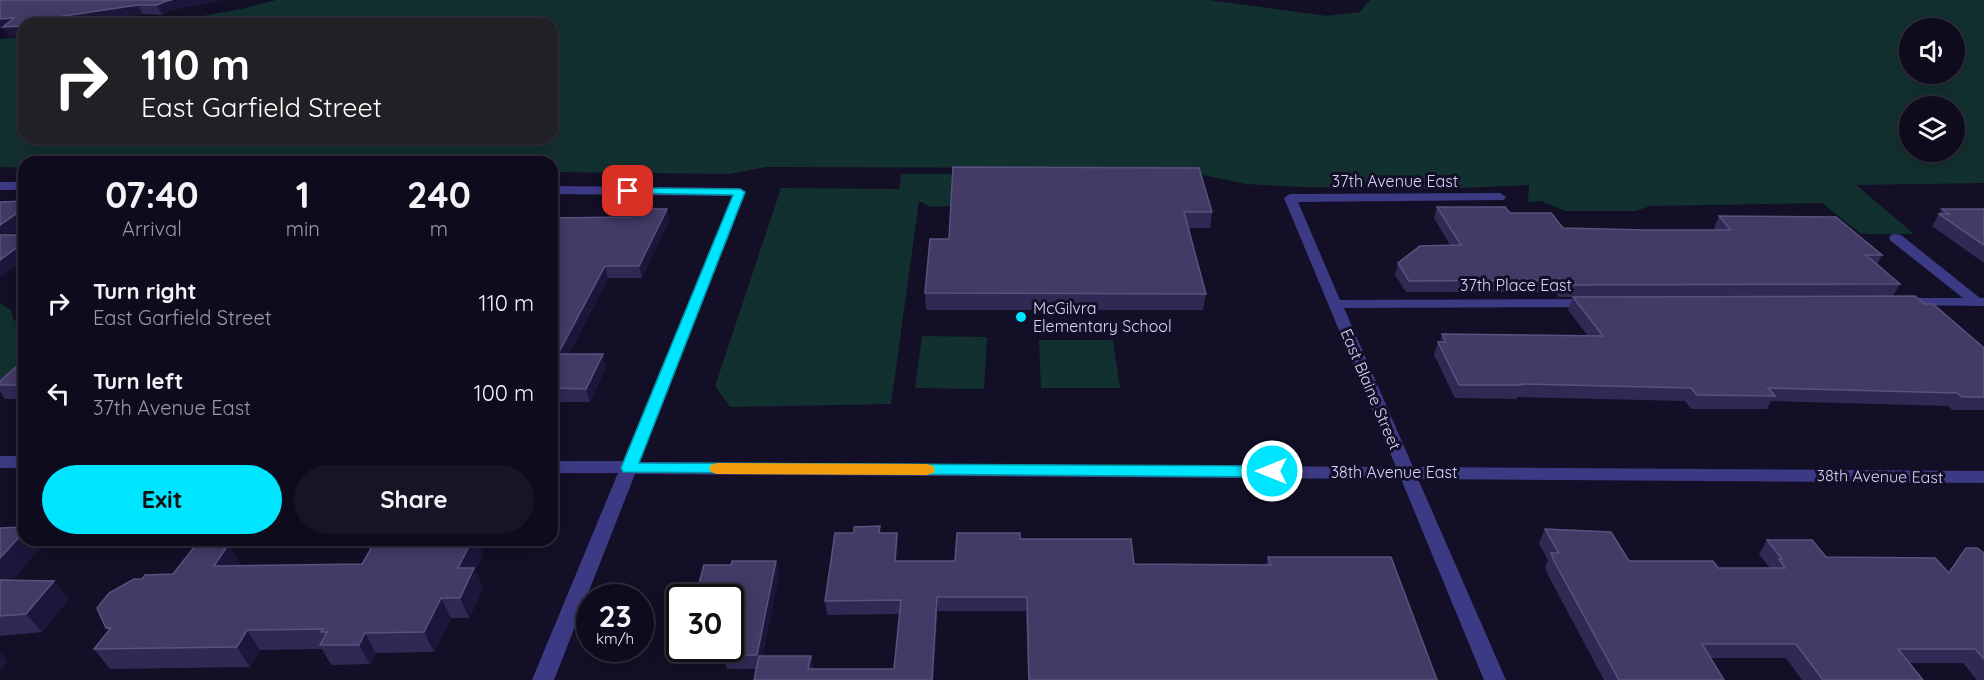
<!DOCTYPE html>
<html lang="en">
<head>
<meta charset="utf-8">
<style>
  body { margin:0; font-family:Quicksand,sans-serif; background:#171425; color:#f1f3f6; height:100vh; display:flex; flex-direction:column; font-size:22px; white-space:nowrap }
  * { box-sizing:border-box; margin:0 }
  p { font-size:20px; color:#9b9ba3 }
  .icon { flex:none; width:33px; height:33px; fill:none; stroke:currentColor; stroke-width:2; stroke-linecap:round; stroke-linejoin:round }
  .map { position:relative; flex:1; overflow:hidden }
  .side { position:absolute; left:18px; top:156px; width:540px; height:390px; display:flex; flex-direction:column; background:#0e0b1c; border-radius:18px; box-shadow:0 3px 15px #0003,0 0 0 2px #2e2b3b }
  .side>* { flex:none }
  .banner { position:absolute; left:18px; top:18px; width:540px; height:126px; border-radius:18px; box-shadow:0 3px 15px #0003,0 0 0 2px #2e2b3b; background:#202124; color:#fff; overflow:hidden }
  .fabs { position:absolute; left:1899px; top:18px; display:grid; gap:12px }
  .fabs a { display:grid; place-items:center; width:66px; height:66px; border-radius:50%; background:#0e0b1c; box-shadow:0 3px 15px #0003,0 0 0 2px #2e2b3b; font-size:30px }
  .speed { position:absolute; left:576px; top:584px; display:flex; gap:12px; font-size:30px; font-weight:700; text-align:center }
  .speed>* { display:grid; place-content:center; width:78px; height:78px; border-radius:50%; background:#0e0b1c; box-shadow:0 3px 15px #0003,0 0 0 2px #2e2b3b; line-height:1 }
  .speed small { font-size:15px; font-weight:400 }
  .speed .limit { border:3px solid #111; border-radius:9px; background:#fff; color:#111 }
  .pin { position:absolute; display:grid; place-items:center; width:51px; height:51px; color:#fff; margin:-26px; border-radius:12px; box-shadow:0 3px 9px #0006 }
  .me { position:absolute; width:66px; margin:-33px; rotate:270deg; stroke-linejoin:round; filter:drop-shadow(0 0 4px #0008) }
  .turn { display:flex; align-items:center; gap:21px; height:126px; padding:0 24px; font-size:27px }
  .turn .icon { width:78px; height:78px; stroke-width:2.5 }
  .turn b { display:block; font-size:42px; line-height:51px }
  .eta { display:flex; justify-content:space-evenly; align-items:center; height:102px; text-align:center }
  .eta b { font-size:36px; font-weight:800; line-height:42px }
  .primary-button { display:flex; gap:12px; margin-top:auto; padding:12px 24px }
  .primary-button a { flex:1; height:69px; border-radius:36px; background:#00e5ff; color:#111; font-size:24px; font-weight:800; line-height:69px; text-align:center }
  .primary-button a+a { background:#171425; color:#f1f3f6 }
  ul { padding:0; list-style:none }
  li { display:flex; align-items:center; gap:18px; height:90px; padding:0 24px }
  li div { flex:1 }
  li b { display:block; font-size:22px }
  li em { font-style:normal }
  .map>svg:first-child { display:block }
  .green { fill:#12302f; fill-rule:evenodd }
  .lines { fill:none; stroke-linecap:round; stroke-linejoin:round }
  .street { fill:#3d3a85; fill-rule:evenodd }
  .wall { fill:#312854 }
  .shaded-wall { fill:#1d163a }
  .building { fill:#433a66; stroke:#5a527e; stroke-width:1.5 }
  .route { fill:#00e5ff; stroke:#0095a6; stroke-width:1.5 }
  .slow { fill:#f59e0b }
  .poi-dot { fill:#00e5ff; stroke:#130f26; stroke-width:2 }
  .labels { text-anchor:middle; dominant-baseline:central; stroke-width:6; stroke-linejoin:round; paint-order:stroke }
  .street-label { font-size:16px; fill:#d9d4ff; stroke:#130f26 }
  .poi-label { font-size:16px; fill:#d9d4ff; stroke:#130f26; text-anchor:start }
</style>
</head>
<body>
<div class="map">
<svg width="1984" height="680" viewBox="0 0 1984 680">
  <rect width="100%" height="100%" fill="#130f26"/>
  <!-- green -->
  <path class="green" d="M276,0H1209L1327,16L1360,12L1370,0H1984V183L1856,185L1914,234H1861L1822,203L1650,206L1636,211H1566L1541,201L1528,202L1529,185L1437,189L1301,187L1246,184L1168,168L766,167L729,174L552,172V162H24V168L0,167V39L24,37V138H552V24H159L241,9ZM1910,28H1954V74H1910ZM1910,106H1954V152H1910Z
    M901,174H955L952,206L931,207L919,201L891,404L730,407L715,386L781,188L899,189Z
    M0,303L11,310L14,321L24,318V371L0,392Z
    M922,336L987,337L984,389L915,388Z
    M1039,340H1113L1120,388H1041Z"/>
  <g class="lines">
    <!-- street -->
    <path class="street" d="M0,182H24V190H0Z
      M552,186L740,188L746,192L640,462L1396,467L1284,198L1290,194L1500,193L1506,197L1504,200L1298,202L1340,300L1591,299L1598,303L1591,307L1344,308L1413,467L1984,471V483L1418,479L1506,680H1484L1401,479L635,474L554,680H532L618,473H552V461H623L732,196L552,194Z
      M1896,234L1901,235L1980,298H1984V306L1898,305L1896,302L1898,299L1903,298H1963L1891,241L1889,238L1891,235Z
      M0,456H24V468H0Z"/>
  </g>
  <!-- wall -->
  <path class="wall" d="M6,0H221L171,10L162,15L143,14L24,24L9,37L4,29Z
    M953,167L1212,212L1210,228H1188L1206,294L1203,310H926L925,293L949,239Z
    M1437,207L1510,213L1563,228L1646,230H1716L1714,228L1719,216L1882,255L1877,265L1900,284L1893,296L1925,304L1984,348V410H1952L1948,406L1771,401L1767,409H1691L1685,401L1517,397V399L1455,398L1434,355L1438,342H1440L1442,334L1588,336L1568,310L1573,297H1559L1555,292H1406L1395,275L1398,263L1450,245L1434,218Z
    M667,209L669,221L642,278H608L569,354L606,367L590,402H552V218L631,217Z
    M1942,209H1984V263L1932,226Z
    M24,360V399H5L0,391V381Z
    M880,526V533H897L898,547L897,561H955L957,533H1020V539H1131L1134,564L1266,565L1268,557H1391L1437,680H1028L1026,611H938L933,680H754L756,669H727L724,659H712L710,651H687L686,648H730V597H680V628H678L674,613L682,587H698L704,565H731L732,561H776L779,575L762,656H811L813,669H894L900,614L827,615L825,601L835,533H854V527Z
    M0,528L24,540H39L43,545L12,580L69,599L42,632L0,636Z
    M1545,529L1629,561L1718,568H1770L1759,554L1767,540L1826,557L1948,572L1966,548L1984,553V680H1977L1963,663H1909L1923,680H1802L1786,658H1711L1724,680H1604L1548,575L1545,567L1548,560L1539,543Z
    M483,554L475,570L483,588L469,618H451L434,652L376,653L370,664L331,665L322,649L260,650L250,667L110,669L94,649L108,630L106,628L142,579L240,565L362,564Z"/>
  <!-- shaded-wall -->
  <path class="shaded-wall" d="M172,0H221L171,10L162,15L157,5L166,1Z
    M138,5L143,14L81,24H40L57,17Z
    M14,18L24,26V36L9,37L4,29H0V19Z
    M24,208V225L0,243V225Z
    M667,209L669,221L642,278L639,266Z
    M24,242V260L0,278V260Z
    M605,266L608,278L562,367L558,354Z
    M603,354L606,367L590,402L586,389Z
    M24,532V540H39L43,545L0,593V558Z
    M897,533L898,547L896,575L895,561Z
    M472,540H477L483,554L475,570L483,588L469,618L460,598L458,568Z
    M228,545L241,565L214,566Z
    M776,561L779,575L760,669L757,655Z
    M54,581L69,599L42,632L26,614Z
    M937,597L938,611L933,680H932Z
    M441,598L451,618L434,652L424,632Z
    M247,630L260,650L250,667L237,647Z
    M365,633L376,653L370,664L359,645Z
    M0,652L8,661L0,671Z
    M811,656L813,670L808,669Z"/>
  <!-- building -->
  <path class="building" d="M6,0H172L166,1L157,5H138L57,17L50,23L24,24V26L3,27L14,18L0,19V1Z
    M953,167L1199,168L1212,212H1184L1206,294L925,293L930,239H949Z
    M24,201V208L0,225V202Z
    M1437,207H1505L1510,213H1551L1563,228L1646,230H1731L1719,216L1836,217L1882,255H1866L1900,284L1564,285L1560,280L1409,281L1398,263L1420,246L1461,245Z
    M635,209H667L639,266H605L558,354H603L586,389L552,388V218L631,217Z
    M1942,209H1984V245L1939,214H1949Z
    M0,235H24V242L0,260Z
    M1915,296L1925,304H1933L1984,348V397H1962L1957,393L1768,388L1775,396L1697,395L1691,388L1520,384L1522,385H1459L1438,342H1446L1442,334L1603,336L1573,297Z
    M24,360V385H0V381Z
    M880,526L879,533H897L895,561H955L957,533H1020V539H1131L1134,564L1271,565L1268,557H1391L1437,680H1029L1027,597H937L932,680H754L759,656H811L808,669H894L901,600L825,601L835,533H854V527Z
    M24,527V532L0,558V528Z
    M1545,529L1611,532L1629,561H1713L1718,568H1785L1779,559H1782L1767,540H1812L1826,557L1935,558L1949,573L1966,548H1977L1984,553V659L1975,649H1898L1923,680H1823L1796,644H1702L1724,680H1619L1554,561L1551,553H1559Z
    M376,540H472L458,568H474L460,598H441L424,632L365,633L359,645H320L327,632H321L323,629L247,630L237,647L94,649L111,628H106L97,608L109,593L134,579H142L145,575L173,574L195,546L228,545L214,566L362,564Z
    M732,561H776L757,655H724L725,648H730V597H680V613H674L682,587H698L704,565H731Z
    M0,580L54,581L26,614L0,616Z"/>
  <!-- route -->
  <path class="route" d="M628,188L740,189L745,192L639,463L1272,466L1277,467L1280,471L1277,475L1272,477L623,472L621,468L733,195L624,193V189Z"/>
  <!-- slow -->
  <path class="slow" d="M717,463L927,464L933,466L935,470L933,473L927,475L717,474L711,472L709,468L711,465Z"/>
  <!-- markers -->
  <circle class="poi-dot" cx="1021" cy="317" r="6"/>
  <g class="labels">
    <!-- street labels -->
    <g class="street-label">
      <text x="1395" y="181">37th Avenue East</text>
      <text x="1516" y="285">37th Place East</text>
      <text transform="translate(1371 389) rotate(67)">East Blaine Street</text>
      <text x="1394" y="472">38th Avenue East</text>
      <text transform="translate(1880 476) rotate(1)">38th Avenue East</text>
    </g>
    <!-- poi labels -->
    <g class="poi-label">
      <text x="1033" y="308">McGilvra<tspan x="1033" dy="18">Elementary School</tspan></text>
    </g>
  </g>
</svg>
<div class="fabs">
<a><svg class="icon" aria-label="sound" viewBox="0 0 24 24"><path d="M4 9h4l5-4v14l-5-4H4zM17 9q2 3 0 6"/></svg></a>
<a><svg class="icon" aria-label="layers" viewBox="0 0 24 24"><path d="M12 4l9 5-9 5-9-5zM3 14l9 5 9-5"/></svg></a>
</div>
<div class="speed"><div>23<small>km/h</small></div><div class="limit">30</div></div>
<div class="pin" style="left:628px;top:191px;background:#d93025"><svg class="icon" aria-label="arrive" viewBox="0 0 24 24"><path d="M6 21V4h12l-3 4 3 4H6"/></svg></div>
<svg class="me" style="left:1272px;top:471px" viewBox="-20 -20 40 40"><circle r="17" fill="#00e5ff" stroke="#fff" stroke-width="3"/><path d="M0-11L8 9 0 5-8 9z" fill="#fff"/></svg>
<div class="banner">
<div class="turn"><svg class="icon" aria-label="right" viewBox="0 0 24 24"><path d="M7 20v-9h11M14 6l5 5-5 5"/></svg><div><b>110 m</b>East Garfield Street</div></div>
</div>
<section class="side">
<div class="eta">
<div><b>07:40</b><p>Arrival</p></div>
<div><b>1</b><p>min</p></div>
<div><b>240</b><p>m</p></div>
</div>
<ul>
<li><svg class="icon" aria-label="right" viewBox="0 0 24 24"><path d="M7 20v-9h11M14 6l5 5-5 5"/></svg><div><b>Turn right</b><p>East Garfield Street</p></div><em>110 m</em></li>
<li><svg class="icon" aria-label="left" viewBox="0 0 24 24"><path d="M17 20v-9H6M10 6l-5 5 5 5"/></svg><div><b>Turn left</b><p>37th Avenue East</p></div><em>100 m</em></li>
</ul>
<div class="primary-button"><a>Exit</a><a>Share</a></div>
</section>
</div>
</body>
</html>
